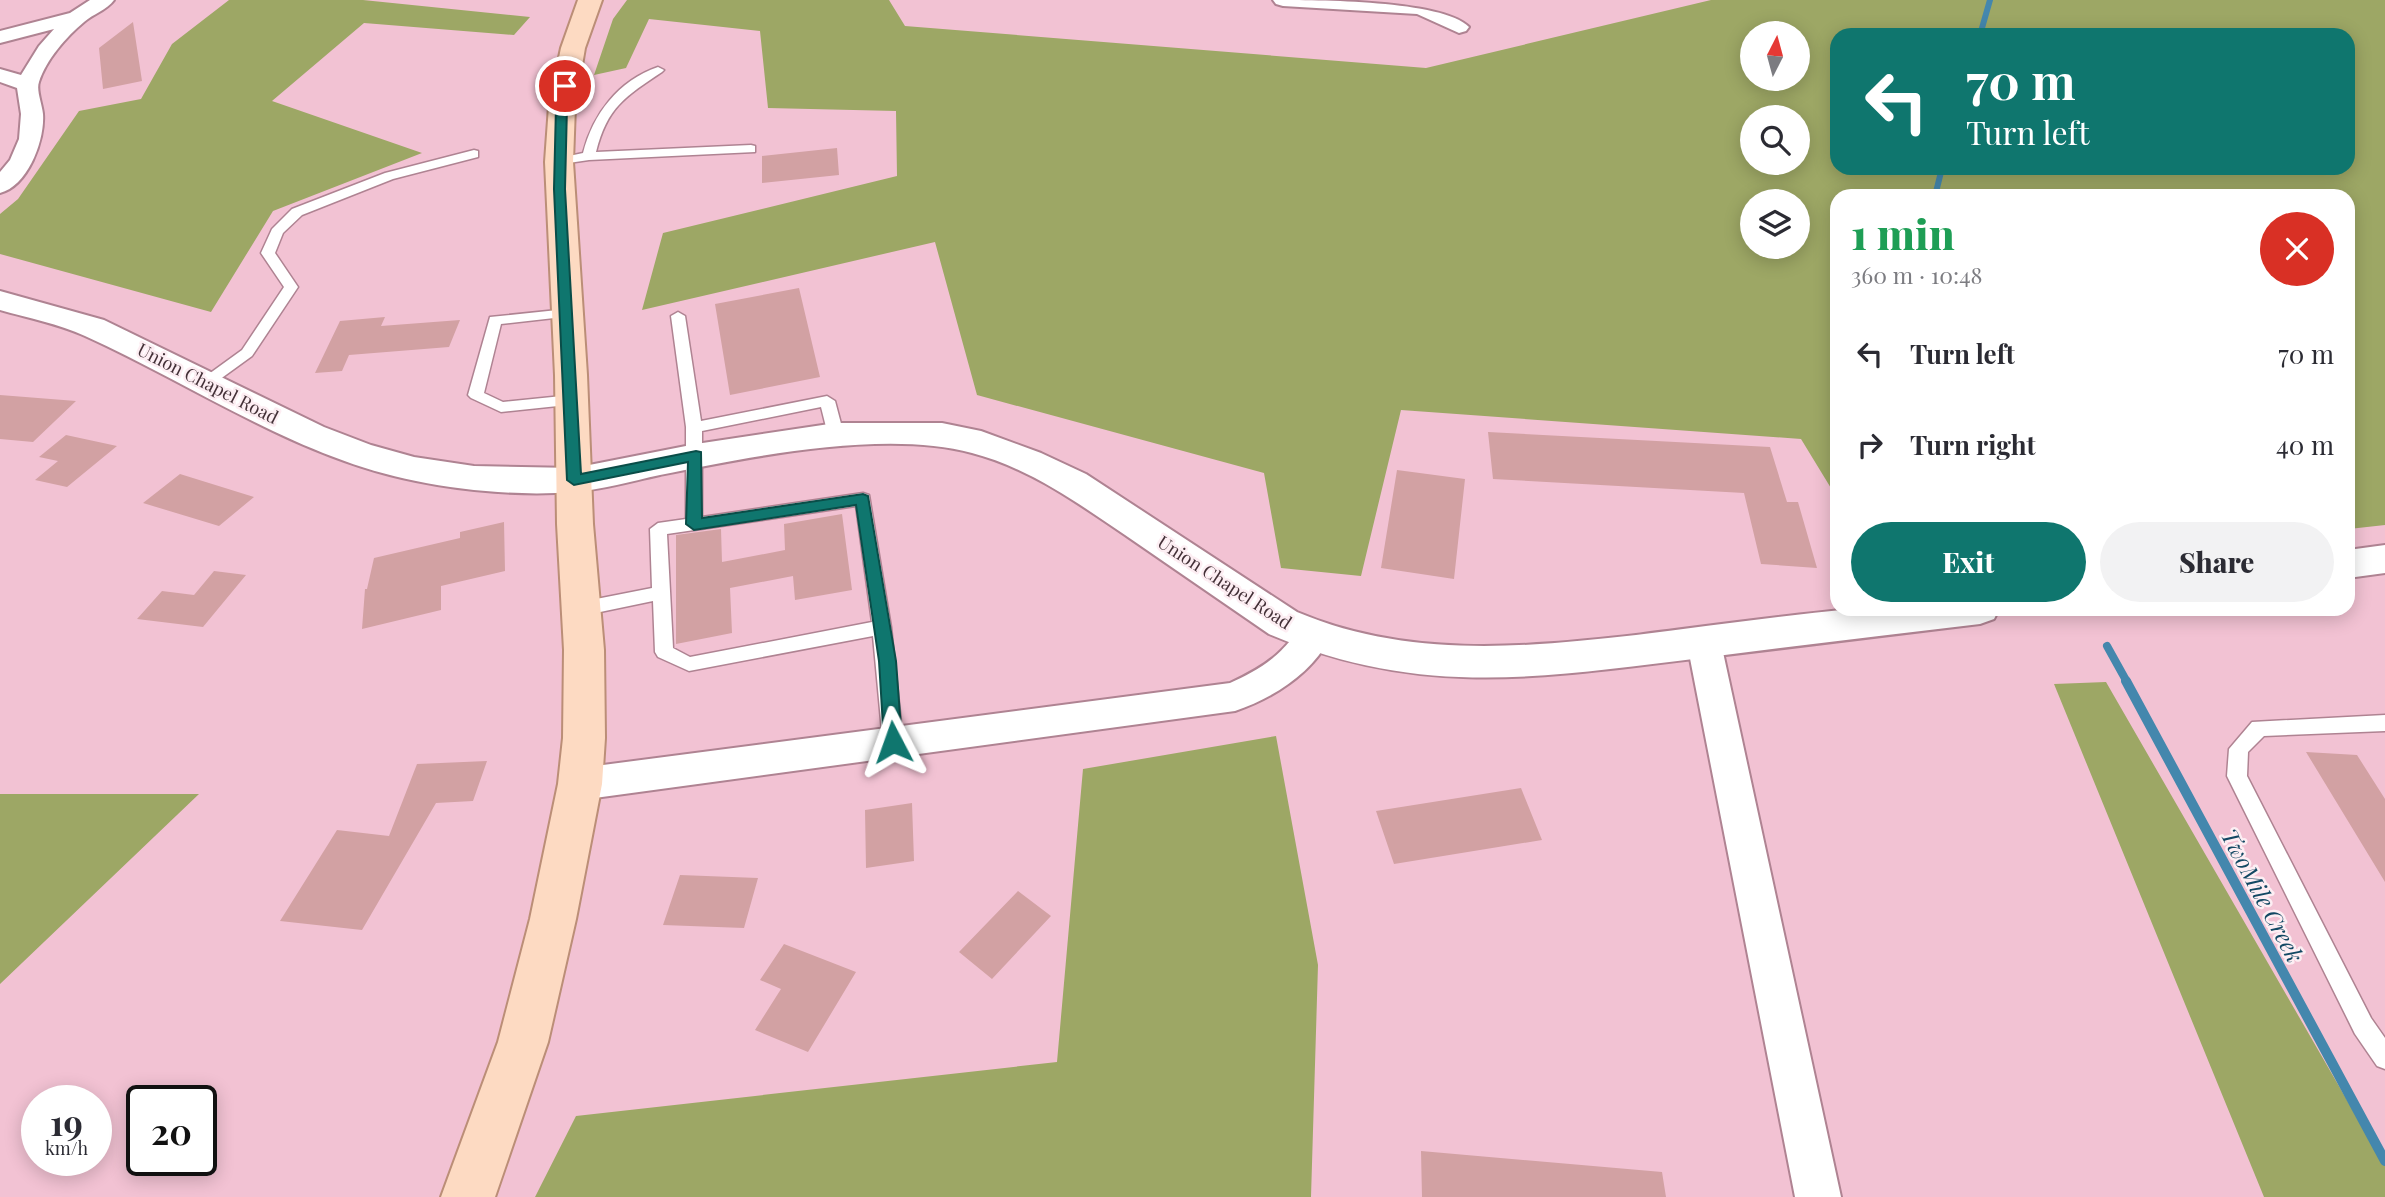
<!DOCTYPE html>
<html lang="en">
<head>
<meta charset="utf-8">
<style>
  body { margin:0; font-family:"Playfair Display",serif; background:#f2f2f3; color:#2b2b33; height:100vh; display:flex; flex-direction:column; font-size:26px; white-space:nowrap }
  * { box-sizing:border-box; margin:0 }
  p { font-size:23px; color:#7c7c81 }
  .icon { flex:none; width:38px; height:38px; fill:none; stroke:currentColor; stroke-width:2; stroke-linecap:round; stroke-linejoin:round }
  .map { position:relative; flex:1; overflow:hidden }
  .details { position:absolute; left:1830px; top:189px; width:525px; height:427px; display:flex; flex-direction:column; background:#fff; border-radius:21px; box-shadow:0 4px 18px #0003 }
  .details>* { flex:none }
  .banner { position:absolute; left:1830px; top:28px; width:525px; height:147px; border-radius:21px; box-shadow:0 4px 18px #0003; background:#0f766e; color:#fff; overflow:hidden }
  .needle { width:46px; rotate:6deg }
  .controls { position:absolute; left:1740px; top:21px; display:grid; gap:14px }
  .controls a { display:grid; place-items:center; width:70px; height:70px; border-radius:50%; background:#fff; box-shadow:0 4px 18px #0003; font-size:35px }
  .speed { position:absolute; left:21px; top:1085px; display:flex; gap:14px; font-size:35px; font-weight:700; text-align:center }
  .speed>* { display:grid; place-content:center; width:91px; height:91px; border-radius:50%; background:#fff; box-shadow:0 4px 18px #0003; line-height:1 }
  .speed small { font-size:18px; font-weight:400 }
  .speed .limit { border:4px solid #111; border-radius:10px; background:#fff; color:#111 }
  .pin { position:absolute; display:grid; place-items:center; width:60px; height:60px; color:#fff; margin:-30px; border:4px solid #fff; border-radius:50%; box-shadow:0 2px 7px #0007 }
  .me { position:absolute; width:77px; margin:-38px; rotate:356deg; stroke-linejoin:round; filter:drop-shadow(0 0 5px #0008) }
  .turn { display:flex; align-items:center; gap:24px; height:147px; padding:0 21px; font-size:32px }
  .turn .icon { width:91px; height:91px; stroke-width:2.5 }
  .turn b { display:block; font-size:49px; line-height:60px }
  .round { display:grid; place-items:center; flex:none; width:74px; height:74px; border-radius:37px; background:#f2f2f3 }
  .head { display:flex; align-items:center; justify-content:space-between; height:119px; padding:0 21px }
  h1 { font-size:42px; font-weight:800; line-height:52px; color:#1e9e55 }
  .button { display:flex; gap:14px; margin-top:auto; padding:14px 21px }
  .button a { flex:1; height:80px; border-radius:42px; background:#0f766e; color:#fff; font-size:28px; font-weight:800; line-height:80px; text-align:center }
  .button a+a { background:#f2f2f3; color:#2b2b33 }
  ul { padding:0; list-style:none }
  li { display:flex; align-items:center; gap:21px; height:91px; padding:0 21px }
  li div { flex:1 }
  li b { display:block; font-size:26px }
  li em { font-style:normal }
  .map>svg:first-child { display:block }
  .forest { fill:#9da765; fill-rule:evenodd }
  .lines { fill:none; stroke-linecap:round; stroke-linejoin:round }
  .stream-far2 { stroke:#4487ad; stroke-width:6 }
  .stream-far1 { stroke:#4487ad; stroke-width:8 }
  .stream { stroke:#4487ad; stroke-width:10 }
  .building { fill:#d2a1a3 }
  .service-casing { stroke:#af8392; stroke-width:3 }
  .minor-casing { stroke:#af8392; stroke-width:4 }
  .tertiary-casing { stroke:#af8392; stroke-width:4 }
  .primary-casing { stroke:#bb8e77; stroke-width:4 }
  .service { fill:#fff; fill-rule:evenodd }
  .minor { fill:#fff; fill-rule:evenodd }
  .tertiary { fill:#fff; fill-rule:evenodd }
  .primary { fill:#fddac2; fill-rule:evenodd }
  .route { fill:#0f766e; stroke:#0a4d48; stroke-width:2 }
  .labels { text-anchor:middle; dominant-baseline:central; stroke-width:5; stroke-linejoin:round; paint-order:stroke }
  .street-label { font-size:18px; fill:#433037; stroke:#fdeef3 }
  .near-water-label { font-size:23px; font-style:italic; fill:#124863; stroke:#fdeef3 }
</style>
</head>
<body>
<div class="map">
<svg width="2385" height="1197" viewBox="0 0 2385 1197">
  <rect width="100%" height="100%" fill="#f2c2d3"/>
  <!-- forest -->
  <path class="forest" d="M229,0H363L530,17L514,35L364,23L272,101L422,153L273,211L211,312L0,254V214L18,199L79,111L141,99L172,44Z
    M627,0H889L905,26L1426,68L1711,0H2385V525L2349,529L2348,196H1838L1837,498L1801,439L1401,410L1361,576L1281,568L1264,473L977,395L935,242L642,310L663,233L897,176L896,111L768,108L760,31L649,19L626,68L594,75L613,19ZM1752,33H1797V79H1752ZM1838,35H2348V168H1838ZM1752,117H1797V163H1752ZM1752,201H1797V247H1752Z
    M2106,682L2385,1166V1197H2264L2054,684Z
    M1276,736L1318,965L1311,1197H535L576,1116L1057,1062L1083,769Z
    M0,794H199L0,984Z"/>
  <g class="lines">
    <!-- stream-far2 -->
    <path class="stream-far2" d="M1980,35L1990,0
      M1935,196L1942,168"/>
    <!-- stream-far1 -->
    <path class="stream-far1" d="M2107,646L2127,682"/>
    <!-- stream -->
    <path class="stream" d="M2126,681L2385,1161"/>
  </g>
  <!-- building -->
  <path class="building" d="M133,22L142,81L103,89L99,48Z
    M837,148L839,175L762,183V156Z
    M799,288L820,377L730,395L715,304Z
    M385,317L381,326L460,320L449,347L349,355L342,371L315,373L340,321Z
    M0,395L76,401L33,442L0,439Z
    M1488,432L1770,447L1787,502H1798L1817,568L1761,564L1744,493L1493,479Z
    M66,435L117,446L67,487L35,480L58,461L39,457Z
    M1397,470L1465,479L1454,579L1381,568Z
    M180,474L254,497L219,526L143,503Z
    M842,514L852,590L795,600L793,576L730,588L732,633L676,644V535L721,529L722,562L785,550L784,524Z
    M504,522L505,571L441,586V610L362,629L365,589H367L374,558L460,538V532Z
    M214,571L246,575L203,627L137,619L162,591L194,595Z
    M2306,752L2357,755L2385,799V882Z
    M487,761L473,801L436,803L362,930L280,921L337,830L389,836L417,764Z
    M1521,788L1542,840L1394,864L1376,811Z
    M912,803L914,861L866,868L865,810Z
    M680,875L758,878L744,928L663,925Z
    M1018,891L1051,916L992,979L959,952Z
    M784,944L856,972L808,1052L755,1030L781,989L760,980Z
    M1421,1151L1662,1172L1666,1197H1422Z"/>
  <g class="lines">
    <!-- service casing -->
    <g class="service-casing">
      <path id="service" d="M658,67L664,70L662,72C626,96 607,107 596,152L751,145L755,146V152L589,160L555,165V159L583,153C593,114 618,81 658,67Z
        M474,150L478,151V157L393,179L302,215L283,233L275,253L298,287L252,356L212,385H202L200,382L202,379L242,350L284,287L261,253L272,229L292,209L385,173Z
        M567,309L572,310V316L501,324L484,393L503,402L572,395L577,396L580,400L577,404L501,412L471,398L468,395L490,317Z
        M678,312L685,316L701,421L827,396L835,401L844,435L836,440L828,435L821,407L702,431V517L863,493L869,495L891,627L903,742L900,748L893,750L886,748L883,742L873,636L689,671L658,657L655,652L653,601L581,616L575,614L572,609L575,604L581,602L652,588L650,529L658,523L686,519V427L671,316ZM856,506L872,622L690,657L673,648L667,534Z
        M2385,715V731L2264,736L2248,752L2247,776L2371,1018L2385,1038V1069L2377,1066L2355,1034L2227,776L2229,749L2252,722Z"/>
    </g>
    <!-- minor casing -->
    <g class="minor-casing">
      <path id="minor" d="M90,0H114C107,10 93,14 84,22C66,37 46,60 39,82C36,90 42,104 43,114C45,140 28,186 0,193V172L10,160L19,139L21,114L17,88L0,82V69L21,75L39,46L54,29L0,43V31L70,13Z
        M1273,0C1317,0 1443,0 1469,27L1466,31L1459,33L1417,14L1283,6L1276,4Z
        M1313,625L1325,629L1330,638C1311,674 1273,698 1235,711L580,800L567,795L561,784L567,773L580,768L1230,683C1245,676 1261,668 1274,657C1288,646 1296,630 1313,625Z
        M1704,630L1716,634L1721,643L1841,1197H1795L1687,643L1692,634Z"/>
    </g>
    <!-- tertiary casing -->
    <g class="tertiary-casing">
      <path id="tertiary" d="M0,291L104,320L324,427L371,445L414,457L474,466L574,468L696,444L836,423H942L981,431L1041,453L1086,474L1297,612C1406,658 1521,648 1636,635C1707,626 1779,616 1851,609C1900,605 1951,609 1999,609L1994,619L1980,624C1887,635 1794,646 1701,658C1545,677 1420,699 1269,634C1222,602 1175,569 1128,537C1079,504 1030,468 972,453C885,429 749,457 660,475C632,481 602,490 573,492C523,496 465,491 416,481C297,458 194,385 85,336C59,324 28,318 0,310Z
        M2385,545V573L2348,578V550Z"/>
    </g>
    <!-- primary casing -->
    <g class="primary-casing">
      <path id="primary" d="M578,0H602L585,48L575,106L573,162L587,375L593,524L604,650L605,738L602,784L576,919L548,1042L495,1197H441L498,1042L530,919L558,784L563,738L564,650L557,524L555,375L545,162L549,106L561,48Z"/>
    </g>
    <!-- service -->
    <use href="#service" class="service"/>
    <!-- minor -->
    <use href="#minor" class="minor"/>
    <!-- tertiary -->
    <use href="#tertiary" class="tertiary"/>
    <!-- primary -->
    <use href="#primary" class="primary"/>
  </g>
  <!-- route -->
  <path class="route" d="M565,83L571,86L567,106L565,189L581,474L696,451L701,452L702,518L863,494L868,496L896,661L902,742L899,747L893,750L887,747L884,742L879,661L856,505L694,530L686,524L688,462L574,485L567,480L554,189L556,106L560,86Z"/>
  <g class="labels">
    <!-- street labels -->
    <g class="street-label">
      <text transform="translate(208 383) rotate(27)">Union Chapel Road</text>
      <text transform="translate(1225 582) rotate(33)">Union Chapel Road</text>
    </g>
    <!-- near-water labels -->
    <g class="near-water-label">
      <text transform="translate(2263 895) rotate(62)">TwoMile Creek</text>
    </g>
  </g>
</svg>
<div class="controls">
<a><svg class="needle" viewBox="-14 -14 28 28"><path d="M0-13l5 13h-10z" fill="#e53935"/><path d="M0 13l5-13h-10z" fill="#7c7c81"/></svg></a>
<a><svg class="icon" aria-label="search" viewBox="0 0 24 24"><circle cx="10" cy="10" r="6"/><path d="M15 15l6 6"/></svg></a>
<a><svg class="icon" aria-label="layers" viewBox="0 0 24 24"><path d="M12 4l9 5-9 5-9-5zM3 14l9 5 9-5"/></svg></a>
</div>
<div class="speed"><div>19<small>km/h</small></div><div class="limit">20</div></div>
<div class="pin" style="left:565px;top:86px;background:#d93025"><svg class="icon" aria-label="arrive" viewBox="0 0 24 24"><path d="M6 21V4h12l-3 4 3 4H6"/></svg></div>
<svg class="me" style="left:893px;top:742px" viewBox="-20 -20 40 40"><path d="M0-17L14 15 0 8-14 15z" fill="#0f766e" stroke="#fff" stroke-width="4"/></svg>
<div class="banner">
<div class="turn"><svg class="icon" aria-label="left" viewBox="0 0 24 24"><path d="M17 20v-9H6M10 6l-5 5 5 5"/></svg><div><b>70 m</b>Turn left</div></div>
</div>
<section class="details">
<div class="head"><div><h1>1 min</h1><p>360 m · 10:48</p></div><a class="round" style="background:#d93025;color:#fff"><svg class="icon" aria-label="close" viewBox="0 0 24 24"><path d="M6 6l12 12M18 6L6 18"/></svg></a></div>
<ul>
<li><svg class="icon" aria-label="left" viewBox="0 0 24 24"><path d="M17 20v-9H6M10 6l-5 5 5 5"/></svg><div><b>Turn left</b></div><em>70 m</em></li>
<li><svg class="icon" aria-label="right" viewBox="0 0 24 24"><path d="M7 20v-9h11M14 6l5 5-5 5"/></svg><div><b>Turn right</b></div><em>40 m</em></li>
</ul>
<div class="button"><a>Exit</a><a>Share</a></div>
</section>
</div>
</body>
</html>
